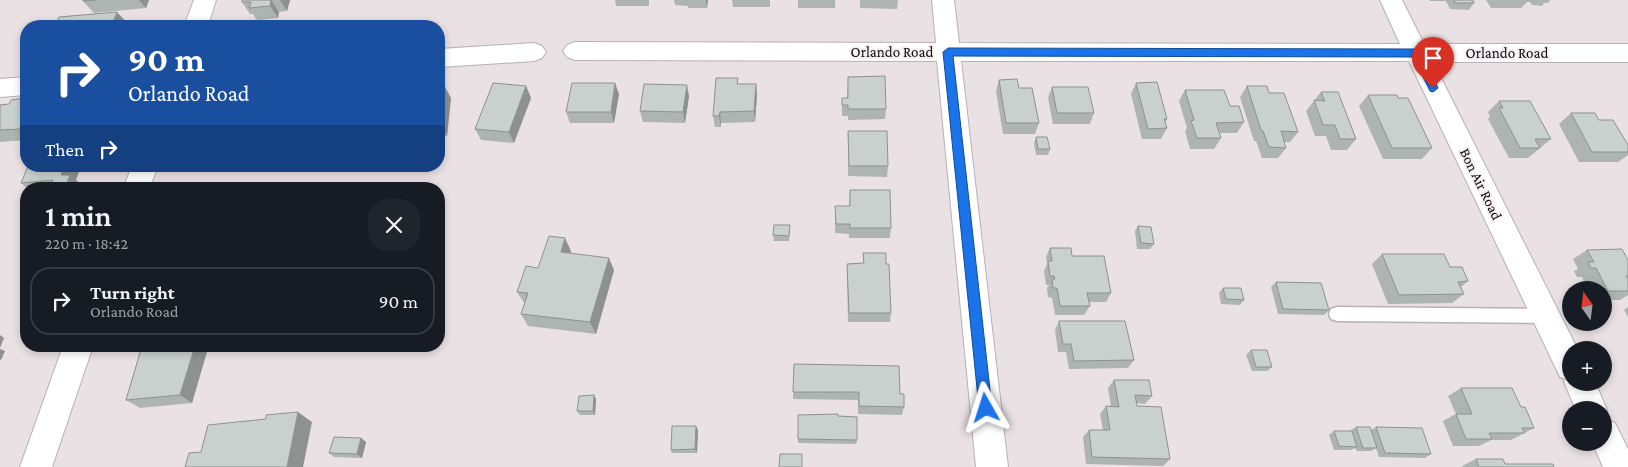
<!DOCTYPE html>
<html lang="en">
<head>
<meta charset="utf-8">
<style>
  body { margin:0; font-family:"Crimson Pro",serif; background:#20242c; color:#f1f3f6; height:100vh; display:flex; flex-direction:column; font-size:19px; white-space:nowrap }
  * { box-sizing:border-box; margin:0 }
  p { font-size:16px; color:#9ea1a6 }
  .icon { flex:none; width:28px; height:28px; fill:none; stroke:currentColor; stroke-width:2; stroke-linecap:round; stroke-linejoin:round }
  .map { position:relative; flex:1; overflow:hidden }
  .panel { position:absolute; left:20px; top:182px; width:425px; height:170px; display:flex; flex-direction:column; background:#171b24; border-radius:20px; box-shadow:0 2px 8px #0003 }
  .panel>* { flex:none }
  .top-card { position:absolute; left:20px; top:20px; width:425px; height:152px; border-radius:20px; box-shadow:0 2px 8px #0003; background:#1a4fa0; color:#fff; overflow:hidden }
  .needle { width:32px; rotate:346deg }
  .buttons { position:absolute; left:1562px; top:281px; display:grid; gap:10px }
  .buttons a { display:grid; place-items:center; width:50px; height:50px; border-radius:50%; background:#171b24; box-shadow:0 2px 8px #0003; font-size:25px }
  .pin { position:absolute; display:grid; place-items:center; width:42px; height:42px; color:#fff; margin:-51px -21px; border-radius:50% 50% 50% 0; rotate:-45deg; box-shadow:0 0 5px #0007 }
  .pin .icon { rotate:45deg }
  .me { position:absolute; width:55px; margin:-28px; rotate:354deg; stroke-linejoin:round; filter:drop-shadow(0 0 4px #0008) }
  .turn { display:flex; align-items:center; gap:18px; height:105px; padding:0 25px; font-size:22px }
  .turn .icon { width:65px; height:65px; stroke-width:2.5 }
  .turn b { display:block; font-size:35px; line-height:42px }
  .then { display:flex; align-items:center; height:48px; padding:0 25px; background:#0003; gap:10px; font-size:19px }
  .round { display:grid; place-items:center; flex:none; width:52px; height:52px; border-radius:20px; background:#20242c }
  .summary { display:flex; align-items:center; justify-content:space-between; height:85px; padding:0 25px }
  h1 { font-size:30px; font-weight:600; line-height:38px }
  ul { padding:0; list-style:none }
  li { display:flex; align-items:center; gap:15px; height:68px; margin:0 10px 8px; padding:0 15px; border:2px solid #363941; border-radius:20px }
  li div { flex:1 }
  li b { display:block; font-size:19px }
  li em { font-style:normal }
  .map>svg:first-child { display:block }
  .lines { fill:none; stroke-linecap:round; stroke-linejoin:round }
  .service-casing { stroke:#b8b1b4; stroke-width:3 }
  .minor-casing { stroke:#b8b1b4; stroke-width:2 }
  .service { fill:#fff; fill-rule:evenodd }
  .minor { fill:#fff; fill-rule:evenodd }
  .wall { fill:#adb4b2 }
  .shaded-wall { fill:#8d9291 }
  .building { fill:#c9d1cf; stroke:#8d9291 }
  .route { fill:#1a73e8; stroke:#114b97 }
  .labels { text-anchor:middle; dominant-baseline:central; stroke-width:4; stroke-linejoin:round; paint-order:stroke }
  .street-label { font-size:15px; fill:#0e0c0d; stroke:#f6eef2 }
</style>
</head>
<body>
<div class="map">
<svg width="1628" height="467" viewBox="0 0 1628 467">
  <rect width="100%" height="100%" fill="#e9e1e4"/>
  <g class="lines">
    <!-- service casing -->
    <g class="service-casing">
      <path id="service" d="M1337,307L1546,309L1552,311L1554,316L1552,321L1546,323L1337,321L1331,319L1329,314L1331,309Z"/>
    </g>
    <!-- minor casing -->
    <g class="minor-casing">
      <path id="minor" d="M194,0H216L208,26H184Z
        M932,0H954L959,43L1400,44L1380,0H1402L1424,44H1628V62H1433L1578,350H1571V382H1595L1607,410L1604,419V410H1576L1564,382L1565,379L1560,377L1409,61H961L1008,467H976L937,61L575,60L567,57L563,51L567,45L575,42L936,43Z
        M534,43L542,46L546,52L542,58L534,61L439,67V49Z
        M26,77V95L0,97V79Z
        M132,166H158L149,189H123Z
        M63,346H93L52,467H20Z
        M1604,419L1615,423L1628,449V467H1603L1592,442H1604Z"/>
    </g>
    <!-- service -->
    <use href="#service" class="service"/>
    <!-- minor -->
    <use href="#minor" class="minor"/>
  </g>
  <!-- wall -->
  <path class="wall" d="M83,0H149L146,8L94,13L83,1Z
    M242,0H290L287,11L279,12L278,18L257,20L253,14H250L242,2Z
    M615,0H649V6H616Z
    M674,0H708L707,8H688V6L675,5Z
    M732,0H770V7H733Z
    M798,0H835V8H798Z
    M860,0H898L897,9L860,8Z
    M1430,0H1473L1474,3L1469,10L1450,9L1446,1H1430Z
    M1486,0H1550L1548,3H1544L1542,6L1532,5L1530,2H1527L1521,8H1491Z
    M848,77L886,109L885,119L848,120V116H842V98H847Z
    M999,80L1019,88L1039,123L1035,134H1003L996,91Z
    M1136,83L1167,119L1165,123L1167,128L1161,139H1142L1131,94Z
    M738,84H756L757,95L755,122L721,123V127H715L713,116Z
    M526,86L531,98L514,143L481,140L475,129Z
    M1247,86L1269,93L1298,132L1290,142H1284L1286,148L1278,158H1262L1256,141H1254L1240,97Z
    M1052,87L1094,113L1090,124H1053L1048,98Z
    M439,88L451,98L447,136H439Z
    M1185,90L1230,106L1244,122L1237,133H1219L1221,138L1214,149H1190L1185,131L1187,128L1179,101Z
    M1321,92L1356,139L1347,150H1331L1326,136H1315L1306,111Z
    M619,94L614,123H570L566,112Z
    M1368,95L1432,148L1422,159H1383L1359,106Z
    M689,96L685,123L643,122L640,111Z
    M26,98V140L0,142V105L9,104Z
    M1499,101L1551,139L1528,158H1509L1488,119L1490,117L1488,112Z
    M1571,113L1628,145V155L1618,162H1579L1559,124Z
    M848,131L888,166L887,177L848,176Z
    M1036,137L1050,149L1048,155H1036L1034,143Z
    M28,166L76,180L82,185L81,189H28L21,183Z
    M300,166L299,172H281L277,167Z
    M850,190L891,228L890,238H849V234L835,233V206H849Z
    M1138,226L1154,244L1150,249H1137L1135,231Z
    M790,231L789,241H774L773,235Z
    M1050,248L1072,256L1111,293L1106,302H1089L1090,306L1084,315H1055L1052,298L1048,297L1047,288L1049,285H1046L1044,271L1047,264L1046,257Z
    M1587,250L1628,260V295L1620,300H1604V290H1588L1582,277H1577L1574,271L1578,269L1573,259Z
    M571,251L570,253L614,270L596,334L528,326L521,314L525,304L517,292L538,268Z
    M863,253L891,313L890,322H848L847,273V264L863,263Z
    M1382,254L1450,267L1468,281L1461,287L1464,294L1452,303L1388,304L1372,264Z
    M1276,282L1329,310L1324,315L1278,314L1271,287Z
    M1223,288L1244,300L1240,305L1221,304L1219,293Z
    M1628,307V317L1624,310Z
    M1059,321L1134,360L1128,368L1069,369L1066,352H1058L1055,330Z
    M142,346H205L208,348L192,403L140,408L126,400Z
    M333,346H361V348L337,350Z
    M1251,350L1272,367L1267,371H1252L1246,355Z
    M794,364L900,394L904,407L902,415L858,414V400L793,399Z
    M1114,380L1152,396L1145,404L1137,403V406L1170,459L1163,466L1086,464L1083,437L1089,430H1103L1100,414L1106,406H1111L1108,388Z
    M1461,388L1521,407L1534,428L1511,440H1491L1479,446H1453L1443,421L1456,414L1448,396Z
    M596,399L595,415H580L577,411Z
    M798,415L838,416L857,440L856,444L798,443Z
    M1356,427L1371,430L1376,427L1431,454L1425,458L1379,457L1376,448L1371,451H1357L1355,448L1351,450H1334L1329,435L1334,431H1350Z
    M698,430L697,453H672L671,450Z
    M361,438L366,442L362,458L334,457L329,453Z
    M1476,459L1505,464L1554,467H1463L1462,466Z"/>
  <!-- shaded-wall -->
  <path class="shaded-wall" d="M139,0H149L146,8Z
    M271,0L279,12L278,18L270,6Z
    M280,0H290L287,11Z
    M706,0H708L707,8Z
    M117,12L128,24L127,26H115L114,20Z
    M615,83L619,94L614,123L611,112Z
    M756,84L757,95L755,122L754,111Z
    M687,85L689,96L685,123L683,112Z
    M526,86L531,98L514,143L509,132Z
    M445,87L451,98L447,136L441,125Z
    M720,112L721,123V127L719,116Z
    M21,127L26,131V134L20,129Z
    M64,166H81L76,180L82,185L81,189H71L66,185L61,175Z
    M294,166H300L299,172Z
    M565,238L571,251L567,264L561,252Z
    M609,258L614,270L596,334L590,322Z
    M0,335L4,338L0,348Z
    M195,346H205L208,348L192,403L180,395Z
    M0,349L5,351L1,360L0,359Z
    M594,395L596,399L595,415L593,411Z
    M298,412L312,422L303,467H287Z
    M696,426L698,430L697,453L695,449Z
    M361,438L366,442L362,458L357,454Z"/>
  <!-- building -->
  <path class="building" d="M83,0H97L83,1Z
    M242,0H273H271L270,6L249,8L251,2H242Z
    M1454,0H1473L1474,3H1455Z
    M117,12L114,20L118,19L115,26H55L59,17Z
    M885,76L886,109H848V105H842V98H848V77Z
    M716,78H738L737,84H756L754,111L720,112L719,116H713Z
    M1017,79L1019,88H1032L1039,123H1006L999,80Z
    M1157,82L1167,119H1164L1167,128L1148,129L1136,83Z
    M493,83L526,86L509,132L475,129Z
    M572,83H615L611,112H566Z
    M644,84L687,85L683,112L640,111Z
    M1247,86H1267L1269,93H1284L1298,132L1281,131L1286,148L1269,147L1263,131L1261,130Z
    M445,87L441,125H439V88Z
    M1052,87H1088L1094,113H1057Z
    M1185,90H1224L1230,106H1239L1244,122L1216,123L1221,138H1197L1191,121L1194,120Z
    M1321,92H1338L1356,139H1340L1335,125H1323L1314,100L1325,101Z
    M1368,95H1397L1398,98H1408L1432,148H1392Z
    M26,98V126L21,127L20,129L0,130V105L9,104L11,100Z
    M1499,101H1530L1551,139H1535L1540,148H1520L1499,108H1503Z
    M1571,113H1595L1599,120H1613L1628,145V152H1592Z
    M848,131H887L888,166H849Z
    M1036,137H1047L1050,149H1038Z
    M26,151V159L23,160Z
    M28,166H64L61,175H70L66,185L50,187L53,180L21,183Z
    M850,190H890L891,228H850V224H836L835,206H850Z
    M774,225H790L789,236L773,235Z
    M1138,226L1151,227L1154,244L1141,243Z
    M549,236L565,238L561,252L609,258L590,322L521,314L528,293L517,292L526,266L538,268Z
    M1050,248H1071L1072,256H1104L1111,293H1087L1090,306H1060L1057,288H1053L1052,279H1055L1054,276H1050L1048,261H1052Z
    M1622,249L1628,260V276H1626L1628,279V291H1608L1596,268H1591L1588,262H1594L1587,250Z
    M863,253H886V264H889L891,313H849L847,264L864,263Z
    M1382,254H1444L1450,267H1462L1468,281L1458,282L1464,294L1399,295Z
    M1276,282L1321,283L1329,310L1283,309Z
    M1223,288H1241L1244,300L1226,299Z
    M1059,321H1125L1134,360L1074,361L1071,344H1063Z
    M142,346H195L180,395L126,400Z
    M1251,350H1267L1272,367H1256Z
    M794,364L899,366L900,394H904V407L859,406V392H793Z
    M1114,380H1149L1152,396L1135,395L1137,406L1161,407L1170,459L1092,457L1089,430H1110L1106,406L1119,407Z
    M1461,388H1512L1521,407H1525L1534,428H1522L1525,433H1489L1492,439H1466L1456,414H1472Z
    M594,395L593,411H577L579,396Z
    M298,412L287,467H185L189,453L201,452L208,425L266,419V415Z
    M838,414V416L857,417V440L798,439V415Z
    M672,426H696L695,449L671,450Z
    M1356,427H1370L1377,448H1363Z
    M1376,427L1422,428L1431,454L1385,453Z
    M1334,431H1352L1357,447L1339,446Z
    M334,437L361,438L357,454L329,453Z
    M780,454H802V467H779Z
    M1476,459H1503L1505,464H1553L1554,467H1479Z"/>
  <!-- route -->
  <path class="route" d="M948,48L1416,49L1420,50L1438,88L1433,92L1430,91L1413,57L953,56L992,408L990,412L986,414L981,412L979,408L943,52Z"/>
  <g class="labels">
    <!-- street labels -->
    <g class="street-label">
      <text x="892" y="52">Orlando Road</text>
      <text x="1507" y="53">Orlando Road</text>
      <text transform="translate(1481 184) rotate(64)">Bon Air Road</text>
    </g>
  </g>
</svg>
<div class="buttons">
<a><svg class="needle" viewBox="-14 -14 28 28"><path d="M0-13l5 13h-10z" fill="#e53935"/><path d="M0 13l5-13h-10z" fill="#9ea1a6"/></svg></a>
<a>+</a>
<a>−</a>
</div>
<div class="pin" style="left:1433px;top:88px;background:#d93025"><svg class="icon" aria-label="arrive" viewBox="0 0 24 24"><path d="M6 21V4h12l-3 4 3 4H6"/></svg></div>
<svg class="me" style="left:986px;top:408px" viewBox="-20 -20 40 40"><path d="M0-17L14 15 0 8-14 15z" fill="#1a73e8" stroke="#fff" stroke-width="4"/></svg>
<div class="top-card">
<div class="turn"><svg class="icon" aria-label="right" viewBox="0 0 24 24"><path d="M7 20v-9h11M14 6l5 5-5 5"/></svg><div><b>90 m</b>Orlando Road</div></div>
<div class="then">Then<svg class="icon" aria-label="right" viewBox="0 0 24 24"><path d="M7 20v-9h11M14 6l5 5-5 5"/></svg></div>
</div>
<section class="panel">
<div class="summary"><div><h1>1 min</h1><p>220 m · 18:42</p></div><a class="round"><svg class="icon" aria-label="close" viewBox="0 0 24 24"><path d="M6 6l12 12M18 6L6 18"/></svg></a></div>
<ul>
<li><svg class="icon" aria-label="right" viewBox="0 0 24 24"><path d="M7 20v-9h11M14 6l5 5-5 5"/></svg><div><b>Turn right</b><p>Orlando Road</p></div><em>90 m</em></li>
</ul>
</section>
</div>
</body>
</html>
